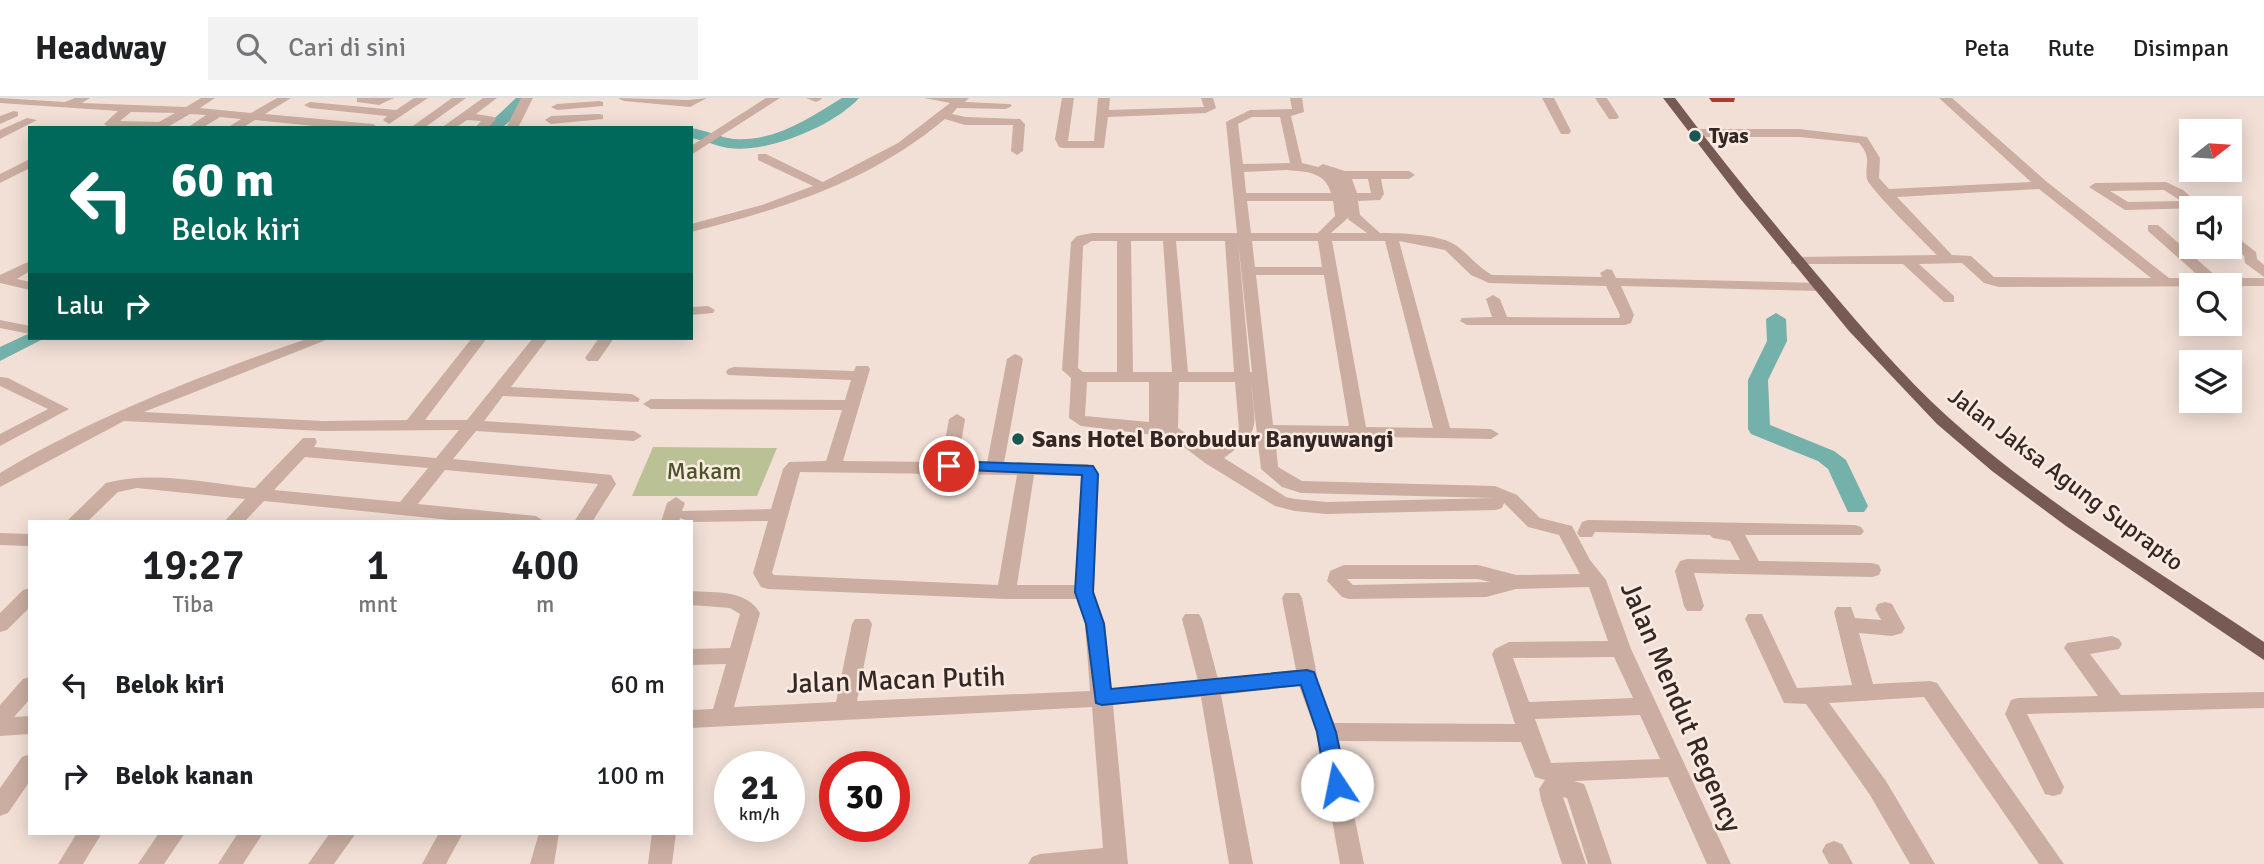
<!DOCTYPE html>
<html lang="id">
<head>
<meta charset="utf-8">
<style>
  body { margin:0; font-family:Signika,sans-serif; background:#f2f2f2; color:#202124; height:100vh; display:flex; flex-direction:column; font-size:26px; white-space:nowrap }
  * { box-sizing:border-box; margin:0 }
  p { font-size:23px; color:#757577 }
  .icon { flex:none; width:38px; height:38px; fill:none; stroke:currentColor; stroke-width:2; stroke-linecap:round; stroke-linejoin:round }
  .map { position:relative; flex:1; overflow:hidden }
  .sheet { position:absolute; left:28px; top:422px; width:665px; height:315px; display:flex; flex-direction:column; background:#fff; border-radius:0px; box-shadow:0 4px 18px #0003 }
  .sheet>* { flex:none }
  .top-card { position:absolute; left:28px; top:28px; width:665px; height:214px; border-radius:0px; box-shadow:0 4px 18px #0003; background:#00695c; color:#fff; overflow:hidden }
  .needle { width:46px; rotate:73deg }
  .controls { position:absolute; left:2179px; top:21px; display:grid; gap:14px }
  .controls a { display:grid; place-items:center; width:63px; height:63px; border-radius:0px; background:#fff; box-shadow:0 4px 18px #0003; font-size:35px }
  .speed { position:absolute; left:714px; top:653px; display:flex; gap:14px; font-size:35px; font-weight:700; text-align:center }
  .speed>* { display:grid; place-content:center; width:91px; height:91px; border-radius:50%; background:#fff; box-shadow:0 4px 18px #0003; line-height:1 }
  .speed small { font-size:18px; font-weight:400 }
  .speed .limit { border:10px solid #d22; background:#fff; color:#111 }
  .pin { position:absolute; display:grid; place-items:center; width:60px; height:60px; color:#fff; margin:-30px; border:4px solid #fff; border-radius:50%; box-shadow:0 2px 7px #0007 }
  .me { position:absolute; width:77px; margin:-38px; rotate:349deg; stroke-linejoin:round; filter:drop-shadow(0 0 5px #0008) }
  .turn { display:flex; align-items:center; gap:24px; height:147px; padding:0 28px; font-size:32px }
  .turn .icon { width:91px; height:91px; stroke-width:2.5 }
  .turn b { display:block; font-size:49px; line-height:60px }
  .then { display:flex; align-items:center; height:66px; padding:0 28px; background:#0003; gap:14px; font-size:26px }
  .eta { display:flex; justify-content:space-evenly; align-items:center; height:119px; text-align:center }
  .eta b { font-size:42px; font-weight:600; line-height:49px }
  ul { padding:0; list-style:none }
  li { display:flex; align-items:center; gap:21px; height:91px; padding:0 28px }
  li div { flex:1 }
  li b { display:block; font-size:26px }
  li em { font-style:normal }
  header { display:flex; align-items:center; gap:42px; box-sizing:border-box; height:98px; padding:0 35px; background:#fff; border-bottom:2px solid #e0e0e0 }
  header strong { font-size:33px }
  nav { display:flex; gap:38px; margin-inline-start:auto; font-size:24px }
  .search { width:490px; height:63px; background:#f2f2f2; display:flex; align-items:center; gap:18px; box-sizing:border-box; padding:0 24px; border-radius:0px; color:#757577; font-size:26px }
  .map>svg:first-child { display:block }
  .green { fill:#bac295 }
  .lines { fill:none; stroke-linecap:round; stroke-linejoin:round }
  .river { fill:#73b1aa; fill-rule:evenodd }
  .minor { fill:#cbaea1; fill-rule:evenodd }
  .major { fill:#785a54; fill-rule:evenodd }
  .wall { fill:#b13a30 }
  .route { fill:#1a73e8; stroke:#114b97; stroke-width:2 }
  .poi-dot { fill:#185852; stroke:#faebe2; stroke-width:2.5 }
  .labels { text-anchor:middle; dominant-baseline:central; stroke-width:5; stroke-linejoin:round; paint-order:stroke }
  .far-poi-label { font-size:21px; font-weight:bold; fill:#342724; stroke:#faebe2; text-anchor:start }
  .poi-label { font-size:24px; font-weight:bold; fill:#342724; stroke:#faebe2; text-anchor:start }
  .park-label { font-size:24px; fill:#4b5427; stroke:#faebe2 }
  .street-label { font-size:24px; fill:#342724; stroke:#faebe2 }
  .near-street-label { font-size:28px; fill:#342724; stroke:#faebe2 }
</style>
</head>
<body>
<header>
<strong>Headway</strong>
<div class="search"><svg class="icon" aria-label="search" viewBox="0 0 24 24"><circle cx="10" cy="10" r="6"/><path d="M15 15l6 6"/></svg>Cari di sini</div>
<nav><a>Peta</a><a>Rute</a><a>Disimpan</a></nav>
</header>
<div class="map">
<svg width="2264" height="766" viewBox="0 0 2264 766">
  <rect width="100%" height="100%" fill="#f2e0d6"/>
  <!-- green -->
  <path class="green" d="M653,349L777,350L757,398H632Z"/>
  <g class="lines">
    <!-- river -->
    <path class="river" d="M516,0H530L521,13L502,30H484Z
      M842,0H859C834,28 766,56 728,50C716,48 704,42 691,40V30C705,32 722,40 734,41C775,44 809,20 842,0Z
      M1776,215L1786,221L1787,243L1768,282L1770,327L1834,353L1846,362L1868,408L1864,414H1848L1828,371L1818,363L1751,336L1748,331V282L1767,243L1766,221Z
      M30,235V240H45L0,263V249Z"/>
    <!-- minor -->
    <path class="minor" d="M0,0L65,4L75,0H90L82,5L186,9L201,0H215L200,10L251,15L277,0H291L265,16L373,26L379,30H334L255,22L242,30H227L241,21L220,19L202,30H187L206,17L190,16L166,30H110L104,26L118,13L0,5ZM131,14L175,15L159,24L120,23Z
      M357,0H394L379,7L357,4Z
      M414,0H428L389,26L383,22L387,18L310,10L304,7L310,4L396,12Z
      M452,0H466L424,30H410Z
      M483,0H497L476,16L494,19L496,21L488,30H475L481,23L467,22L455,30H441Z
      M521,0H533L518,30H506Z
      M618,0L688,2L707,0L690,9L624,3Z
      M766,0H780L691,57V48Z
      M806,0H821L822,1L816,4Z
      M924,0H969L965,4L1010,6L1012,8L1006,11L957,10L952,16L966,19L1020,21L1025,26L1023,53L1017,57L1011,53L1013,27H965L945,21C872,83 782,111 691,134V126L762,107L813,88L758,62V56H766L823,84L898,45L950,5Z
      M1062,0H1074L1068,43H1094L1098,0H1110L1109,12L1204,9L1201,0H1213L1216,10L1206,15L1108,19L1104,50H1063L1059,49L1055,41Z
      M1290,0H1302L1304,14L1291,18L1302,65L1318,69L1323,66L1345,73H1409L1415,77L1409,81H1381L1384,96L1380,102L1358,103L1360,117L1380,135C1401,135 1441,136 1457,148C1470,158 1478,169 1492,177L1602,179L1600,175L1607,171L1612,172L1616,180L1819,185L1826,189L1819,193L1621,188L1634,217L1631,225L1625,227H1467L1460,223L1462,220L1492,219L1486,201L1493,197L1500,201L1507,219L1619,220L1620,217L1606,188L1489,185L1471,177L1445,152L1399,143L1450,330L1491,331L1499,336L1491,341L1275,337L1278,369L1302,383L1495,388L1517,397L1540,420L1572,428L1590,462L1606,482L1631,551L1731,766H1707L1668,679L1574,683L1584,686L1587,693L1612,766H1588L1567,700L1563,699L1586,766H1562L1541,702L1539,691L1545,682L1535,679L1521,644L1339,643L1364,766H1340L1316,634L1299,588L1221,597L1253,766H1229L1201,599L1113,607L1128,766H1028L1032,759L1040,756L1103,750L1092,609L691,630V612L713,611L726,566L691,567V551L730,550L740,516L730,510L691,507V493C715,495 746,491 760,515L734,609L836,604L852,526L855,521H869L872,526L857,603L1090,593L1085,525L1077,501H1006L768,491L761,489L753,475L768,423L691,424L680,420L679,424H661L667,405L676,399L685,405L682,413L771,411L783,371L789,364L826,363L842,312L651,311L643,306L651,301L845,302L851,282L728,277L726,274L728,271L734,269L854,273L856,268H868L870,271L843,363L941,364L949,321L957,316L965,321L958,365H987L1007,261L1015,256L1020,258L1023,261L1004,365L1087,366L1093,368L1099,376L1094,494L1105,525L1111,591L1198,583L1182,521L1185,516H1199L1202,521L1218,581L1296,572L1282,500L1285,495H1299L1302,500L1319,588L1334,625L1515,626L1492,556L1495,551L1509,544L1608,543L1589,489L1516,491L1486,499L1349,501L1342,499L1327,483L1330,473L1344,467H1478L1516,477L1580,476L1559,437L1528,429L1504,405L1502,410L1496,412L1326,416L1295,413L1275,408L1205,365L1171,339L1081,328L1069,320L1071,280L1062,272L1071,144L1077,138L1092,135H1237L1226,24L1250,12L1292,11ZM1252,19H1280L1290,65L1243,66L1238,26ZM1287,72C1305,74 1325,73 1331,95H1246L1244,74ZM1352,81H1368L1371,95H1357ZM1247,103H1333L1335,118L1318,135H1251ZM1348,120L1349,122L1367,135H1331ZM1117,143V274H1083L1078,270L1083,148L1092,143ZM1131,143H1163L1172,274H1133ZM1176,143H1225L1234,274H1188ZM1238,143L1252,274H1250ZM1252,143H1318L1322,169H1255ZM1332,143H1385L1433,330L1366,329ZM1256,177H1324L1349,328L1273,327ZM1087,284H1149V324L1085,318ZM1179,284H1235L1239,331L1237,335L1212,352L1178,330ZM1251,284L1261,371L1282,389L1301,395L1493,400L1326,404L1295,401L1286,399L1224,360C1263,331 1255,330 1251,284ZM800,374L1017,377L998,487L774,477L772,475ZM1034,377L1081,378L1075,487H1017ZM1347,481H1478L1490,484L1353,487ZM1614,559L1633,600L1529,604L1513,560ZM1640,617L1660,661L1551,665L1535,621Z
      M1542,0H1554L1571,33L1569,36H1561Z
      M1595,0H1607L1619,19L1617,21H1609Z
      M1939,0H1952L2047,84L2169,180H2201L2148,133V127H2158L2218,180H2264V188L1999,189L1984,185L1962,165L1919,166L1954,198V204H1944L1903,166H1791V160L1796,159L1937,157C1925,145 1869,90 1867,81C1864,67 1873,61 1859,45L1799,39H1695L1689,35L1695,31H1799L1867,39L1880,60L1879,80L1889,91L2031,84ZM2039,91L2151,180L1994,179L1971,158L1952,157L1897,99Z
      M599,3L603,4V8L557,12L551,9L557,6Z
      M14,13L18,14V18L0,26V18Z
      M599,16L603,17V21L551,26L545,22L551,18Z
      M27,20L37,22L0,41V32Z
      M30,61V70L0,85V76Z
      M2166,84L2183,92L2203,110L2125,112L2089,89L2095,85ZM2164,92L2181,103L2128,104L2110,93Z
      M2230,134L2256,154L2257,161L2264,167V179L2245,165L2244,158L2230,145Z
      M30,163V173L17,181L30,184V192L0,185V177Z
      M708,208L715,212L713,215L691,217V209Z
      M0,222L30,228V236L0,230Z
      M309,240H331L144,314L322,323L407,322L472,240H487L425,322H467L533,240H548L511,289L632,296L640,301L638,304L503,298L484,323L634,333L642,338L634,343L476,333L453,361L611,377L616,386L592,424H574L598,386L445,372L418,406L536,418L545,424H470L264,403L244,424H224L245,401L137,390L118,394L87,424H66L106,385C153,372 207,385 255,390L303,340H315L317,344L314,349L436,360L459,332L322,333L124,323L0,389V375C97,317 203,277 309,240ZM305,359L428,370L400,404L274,392Z
      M599,240H614L598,263H588L585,260Z
      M0,279L8,280L69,311L0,348V336L48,311L0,288Z
      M1588,422L1855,427L1861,429L1864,433L1861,437H1745L1759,463L1872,465L1879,467L1881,472L1879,477L1872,479L1694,475L1704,508L1701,513H1687L1684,508L1675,473L1680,463L1687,461L1740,462L1730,443L1713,440L1710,437L1595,434L1592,439H1580L1577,435L1582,424Z
      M0,435L30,436V448L0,447Z
      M30,490V509L7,532L0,534V515L23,492Z
      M1885,504L1892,506L1905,530L1902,535L1892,538L1859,535L1873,586L1930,583L1937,585L2064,766H2039L1924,599L1829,605L1886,683L1935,766H1910L1870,697L1806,606L1784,605L1745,521L1748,516H1762L1797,590L1852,587L1834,514L1837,509H1851L1855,520L1881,522L1875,511L1878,506Z
      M2112,538L2119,541L2122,546L2119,551L2090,556L2121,597L2264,594V610L2027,616L2064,689L2061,696L2053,698L2045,696L2005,616L2011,602L2018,600L2098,598L2064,550L2067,545Z
      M30,579V601L14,619L30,618V636L0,638V607L23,581Z
      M30,656V683L8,715L0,718V690L22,659Z
      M77,735H102L83,766H58Z
      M159,735H185L164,766H138Z
      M238,735H263L243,766H218Z
      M330,735H356L334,766H308Z
      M439,735H463L446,766H422Z
      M539,735H559L554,766H530Z
      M652,735H676L672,766H648Z
      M1834,743L1842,746L1853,766H1829L1822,753L1826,746Z"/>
    <!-- major -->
    <path class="major" d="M1663,0H1675C1723,64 1773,125 1825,186C1864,232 1903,278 1948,319C2043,405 2157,472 2264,544V562L2066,428L1992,373L1937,326L1849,233L1739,99Z"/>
  </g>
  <!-- wall -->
  <path class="wall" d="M1709,0H1735L1734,4H1712Z"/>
  <!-- route -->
  <path class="route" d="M949,363L1093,368L1098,376L1093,494L1104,526L1111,591L1307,572L1314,574L1336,634L1347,687L1344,693L1337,695L1329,693L1326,687L1317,634L1301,587L1102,607L1096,605L1086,526L1075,494L1082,377L943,371L941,368Z"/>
  <!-- markers -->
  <g class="poi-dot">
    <circle cx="1695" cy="38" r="7"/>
    <circle cx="1018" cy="341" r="7"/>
  </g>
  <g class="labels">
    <!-- far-poi labels -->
    <g class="far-poi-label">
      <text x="1709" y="38">Tyas</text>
    </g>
    <!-- poi labels -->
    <g class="poi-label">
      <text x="1032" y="341">Sans Hotel Borobudur Banyuwangi</text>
    </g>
    <!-- park labels -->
    <g class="park-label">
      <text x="704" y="373">Makam</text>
    </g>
    <!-- street labels -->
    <g class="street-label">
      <text transform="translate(2066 381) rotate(37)">Jalan Jaksa Agung Suprapto</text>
    </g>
    <!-- near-street labels -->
    <g class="near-street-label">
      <text transform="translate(896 582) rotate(-2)">Jalan Macan Putih</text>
      <text transform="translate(1681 609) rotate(67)">Jalan Mendut Regency</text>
    </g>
  </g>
</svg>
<div class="controls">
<a><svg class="needle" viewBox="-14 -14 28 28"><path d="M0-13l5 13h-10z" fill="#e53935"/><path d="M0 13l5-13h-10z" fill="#757577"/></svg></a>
<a><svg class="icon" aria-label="sound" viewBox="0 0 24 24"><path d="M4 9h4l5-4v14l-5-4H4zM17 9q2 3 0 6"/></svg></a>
<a><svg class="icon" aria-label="search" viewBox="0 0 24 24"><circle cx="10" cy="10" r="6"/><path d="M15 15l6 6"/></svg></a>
<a><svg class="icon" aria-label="layers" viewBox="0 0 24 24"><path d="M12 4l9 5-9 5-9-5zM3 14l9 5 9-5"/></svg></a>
</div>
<div class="speed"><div>21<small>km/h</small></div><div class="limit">30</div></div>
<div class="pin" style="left:949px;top:368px;background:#d93025"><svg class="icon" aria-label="arrive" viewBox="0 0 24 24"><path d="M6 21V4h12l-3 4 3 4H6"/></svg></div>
<svg class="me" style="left:1337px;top:687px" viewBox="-20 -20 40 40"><circle r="19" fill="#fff"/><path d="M0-13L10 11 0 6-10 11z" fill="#1a73e8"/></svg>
<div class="top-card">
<div class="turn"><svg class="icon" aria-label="left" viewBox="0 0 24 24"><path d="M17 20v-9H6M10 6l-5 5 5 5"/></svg><div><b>60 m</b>Belok kiri</div></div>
<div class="then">Lalu<svg class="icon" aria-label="right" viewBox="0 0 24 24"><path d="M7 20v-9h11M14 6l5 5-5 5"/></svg></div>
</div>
<section class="sheet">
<div class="eta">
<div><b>19:27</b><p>Tiba</p></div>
<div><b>1</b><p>mnt</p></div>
<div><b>400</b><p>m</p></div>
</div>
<ul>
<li><svg class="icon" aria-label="left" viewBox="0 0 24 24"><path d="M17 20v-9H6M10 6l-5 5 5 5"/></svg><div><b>Belok kiri</b></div><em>60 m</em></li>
<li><svg class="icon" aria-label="right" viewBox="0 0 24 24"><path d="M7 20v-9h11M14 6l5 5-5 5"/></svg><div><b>Belok kanan</b></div><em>100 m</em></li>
</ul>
</section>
</div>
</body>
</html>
